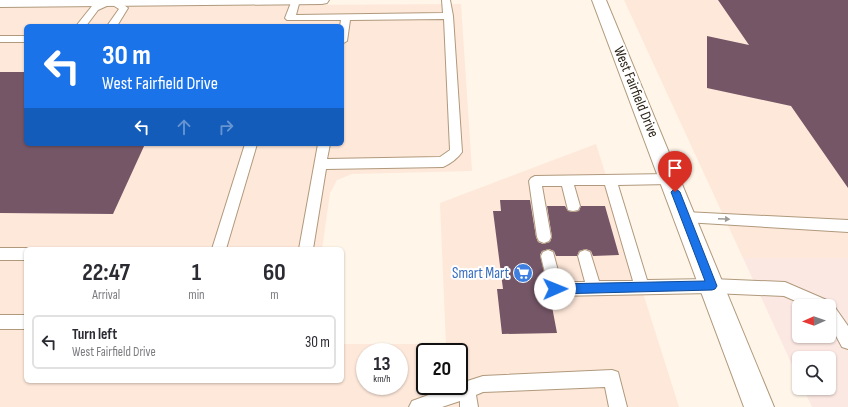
<!DOCTYPE html>
<html lang="en">
<head>
<meta charset="utf-8">
<style>
  body { margin:0; font-family:"Sofia Sans Condensed",sans-serif; background:#f7f7f7; color:#2b2b33; height:100vh; display:flex; flex-direction:column; font-size:15px; white-space:nowrap }
  * { box-sizing:border-box; margin:0 }
  p { font-size:13px; color:#7c7c81 }
  .icon { flex:none; width:22px; height:22px; fill:none; stroke:currentColor; stroke-width:2; stroke-linecap:round; stroke-linejoin:round }
  .map { position:relative; flex:1; overflow:hidden }
  .details { position:absolute; left:24px; top:247px; width:320px; height:136px; display:flex; flex-direction:column; background:#fff; border-radius:6px; box-shadow:0 1px 3px #0004 }
  .details>* { flex:none }
  .hud { position:absolute; left:24px; top:24px; width:320px; height:122px; border-radius:6px; box-shadow:0 1px 3px #0004; background:#1a73e8; color:#fff; overflow:hidden }
  .needle { width:26px; rotate:268deg }
  .tools { position:absolute; left:792px; top:299px; display:grid; gap:8px }
  .tools a { display:grid; place-items:center; width:44px; height:44px; border-radius:6px; background:#fff; box-shadow:0 1px 3px #0004; font-size:20px }
  .speed { position:absolute; left:356px; top:343px; display:flex; gap:8px; font-size:20px; font-weight:700; text-align:center }
  .speed>* { display:grid; place-content:center; width:52px; height:52px; border-radius:50%; background:#fff; box-shadow:0 1px 3px #0004; line-height:1 }
  .speed small { font-size:10px; font-weight:400 }
  .speed .limit { border:2px solid #111; border-radius:6px; background:#fff; color:#111 }
  .pin { position:absolute; display:grid; place-items:center; width:34px; height:34px; color:#fff; margin:-41px -17px; border-radius:50% 50% 50% 0; rotate:-45deg; box-shadow:0 0 4px #0007 }
  .pin .icon { rotate:45deg }
  .me { position:absolute; width:44px; margin:-22px; rotate:89deg; stroke-linejoin:round; filter:drop-shadow(0 0 3px #0008) }
  .turn { display:flex; align-items:center; gap:14px; height:84px; padding:0 12px; font-size:18px }
  .turn .icon { width:52px; height:52px; stroke-width:2.5 }
  .turn b { display:block; font-size:28px; line-height:34px }
  .lanes { display:flex; align-items:center; height:38px; padding:0 12px; background:#0003; justify-content:center; gap:20px; direction:ltr }
  .lanes .off { opacity:.35 }
  .eta { display:flex; justify-content:space-evenly; align-items:center; height:68px; text-align:center }
  .eta b { font-size:24px; font-weight:700; line-height:28px }
  ul { padding:0; list-style:none }
  li { display:flex; align-items:center; gap:12px; height:54px; margin:0 8px 6px; padding:0 4px; border:2px solid #e1e1e2; border-radius:6px }
  li div { flex:1 }
  li b { display:block; font-size:15px }
  li em { font-style:normal }
  .map>svg:first-child { display:block }
  .commercial { fill:#fee8da; fill-rule:evenodd }
  .industrial { fill:#fce8e2; fill-rule:evenodd }
  .building { fill:#755667 }
  .lines { fill:none; stroke-linecap:round; stroke-linejoin:round }
  .service-casing { stroke:#b0997c; stroke-width:2 }
  .minor-casing { stroke:#b0997c; stroke-width:2 }
  .primary-casing { stroke:#b0997c; stroke-width:2 }
  .service { fill:#fff; fill-rule:evenodd }
  .minor { fill:#fff; fill-rule:evenodd }
  .primary { fill:#fff; fill-rule:evenodd }
  .oneway { fill:#9e9a95 }
  .route { fill:#1a73e8; stroke:#114b97 }
  .labels { text-anchor:middle; dominant-baseline:central; stroke-width:4; stroke-linejoin:round; paint-order:stroke }
  .street-label { font-size:15px; fill:#271f13; stroke:#fff }
  .shop-label { font-size:15px; fill:#366cbe; stroke:#fff; text-anchor:end }
</style>
</head>
<body>
<div class="map">
<svg width="848" height="407" viewBox="0 0 848 407">
  <rect width="100%" height="100%" fill="#fff5e9"/>
  <!-- commercial -->
  <path class="commercial" d="M624,0H848V258H743Z
    M461,4L472,171L352,174L337,180L330,193L322,249H26V381H342V344H446L440,203L596,144L679,407H0V7ZM26,26H342V144H26ZM365,352H399V386H365ZM425,352H459V386H425Z"/>
  <!-- industrial -->
  <path class="industrial" d="M743,258H848V407H812L803,388H829V358H799V380ZM799,306H829V336H799Z"/>
  <!-- building -->
  <path class="building" d="M718,0H848V188L791,106L707,88V36L749,45Z
    M0,72H26V144H145L113,214L0,213Z
    M500,200H530L536,237L538,242L543,244L550,242L552,237L547,206H565L568,211L573,212L579,211L581,206H605L619,255L593,256L591,251L586,249L579,251L577,256H556L554,251L549,249L542,251L540,255L550,296L557,333L502,334L497,289H503L493,211H501Z"/>
  <g class="lines">
    <!-- service casing -->
    <g class="service-casing">
      <path id="service" d="M106,0H117L128,8L117,26H107L119,9L111,4L98,10L86,26H76L92,6Z
        M292,0H300L296,15L443,13L442,0H450L453,16L462,152C458,158 450,164 443,167L326,169L313,249H299L318,144H330L327,159L440,157L450,150L444,19L350,20L347,41L342,44V26H340L341,20H287L285,18Z
        M0,36H26V42H0Z
        M245,144H257L226,249H212Z
        M670,174L674,176L676,179L674,182L670,184L618,185L647,280L712,279L785,282L829,301L831,305L834,306L848,326V349L842,347L829,323V306H807L784,296L712,293L555,296L550,294L541,256L543,252L548,250L553,252L561,282H585L578,256L580,252L585,250L590,252L599,281H633L605,185H574L580,206L578,210L573,211L568,210L562,186H542L551,237L549,241L544,243L539,241L537,237L529,181L531,178L535,176Z
        M685,212L848,220V232L685,222L680,221L678,217L680,213Z
        M0,248H26L29,249H26V260H0Z
        M0,315H26V329H0Z
        M612,370L618,372L627,407H609L605,387L483,392L476,395L478,407H460V401L442,407H409L412,401L453,386H459L461,383L483,376Z"/>
    </g>
    <!-- minor casing -->
    <g class="minor-casing">
      <path id="minor" d="M0,0H329L327,3L322,4L0,7Z"/>
    </g>
    <!-- primary casing -->
    <g class="primary-casing">
      <path id="primary" d="M592,0H606L774,407H744Z"/>
    </g>
    <!-- service -->
    <use href="#service" class="service"/>
    <!-- minor -->
    <use href="#minor" class="minor"/>
    <!-- primary -->
    <use href="#primary" class="primary"/>
  </g>
  <!-- one-way arrows -->
  <defs><path id="oneway-solid" d="M-6-.8H1V-3.2L6.5 0L1 3.2V.8H-6Z"/></defs>
  <use class="oneway" href="#oneway-solid" transform="translate(724 219) rotate(3)"/>
  <!-- route -->
  <path class="route" d="M675,188L680,192L717,286L715,289L712,290L555,294L551,292L550,289L551,286L555,284L705,281L671,192Z"/>
  <!-- icons -->
  <defs>
    <g id="supermarket-disc" transform="scale(1)"><circle r="9.5" fill="#3f7fe0" stroke="#fff"/><path d="M-6-5.5h2.5l.6 2H6L4.5 2H-2.5L-4.4-4H-6ZM-1.5 3.2a1.3 1.3 0 1 0 .1 0ZM3 3.2a1.3 1.3 0 1 0 .1 0Z" fill="#fff"/></g>
  </defs>
  <g fill-rule="evenodd">
    <use href="#supermarket-disc" x="523" y="273"/>
  </g>
  <g class="labels">
    <!-- street labels -->
    <g class="street-label">
      <text transform="translate(636 92) rotate(68)">West Fairfield Drive</text>
    </g>
    <!-- shop labels -->
    <g class="shop-label">
      <text x="509" y="273">Smart Mart</text>
    </g>
  </g>
</svg>
<div class="tools">
<a><svg class="needle" viewBox="-14 -14 28 28"><path d="M0-13l5 13h-10z" fill="#e53935"/><path d="M0 13l5-13h-10z" fill="#7c7c81"/></svg></a>
<a><svg class="icon" aria-label="search" viewBox="0 0 24 24"><circle cx="10" cy="10" r="6"/><path d="M15 15l6 6"/></svg></a>
</div>
<div class="speed"><div>13<small>km/h</small></div><div class="limit">20</div></div>
<div class="pin" style="left:675px;top:192px;background:#d93025"><svg class="icon" aria-label="arrive" viewBox="0 0 24 24"><path d="M6 21V4h12l-3 4 3 4H6"/></svg></div>
<svg class="me" style="left:555px;top:289px" viewBox="-20 -20 40 40"><circle r="19" fill="#fff"/><path d="M0-13L10 11 0 6-10 11z" fill="#1a73e8"/></svg>
<div class="hud">
<div class="turn"><svg class="icon" aria-label="left" viewBox="0 0 24 24"><path d="M17 20v-9H6M10 6l-5 5 5 5"/></svg><div><b>30 m</b>West Fairfield Drive</div></div>
<div class="lanes"><svg class="icon" aria-label="left" viewBox="0 0 24 24"><path d="M17 20v-9H6M10 6l-5 5 5 5"/></svg><svg class="icon off" aria-label="ahead" viewBox="0 0 24 24"><path d="M12 20V5M6 11l6-6 6 6"/></svg><svg class="icon off" aria-label="right" viewBox="0 0 24 24"><path d="M7 20v-9h11M14 6l5 5-5 5"/></svg></div>
</div>
<section class="details">
<div class="eta">
<div><b>22:47</b><p>Arrival</p></div>
<div><b>1</b><p>min</p></div>
<div><b>60</b><p>m</p></div>
</div>
<ul>
<li><svg class="icon" aria-label="left" viewBox="0 0 24 24"><path d="M17 20v-9H6M10 6l-5 5 5 5"/></svg><div><b>Turn left</b><p>West Fairfield Drive</p></div><em>30 m</em></li>
</ul>
</section>
</div>
</body>
</html>
